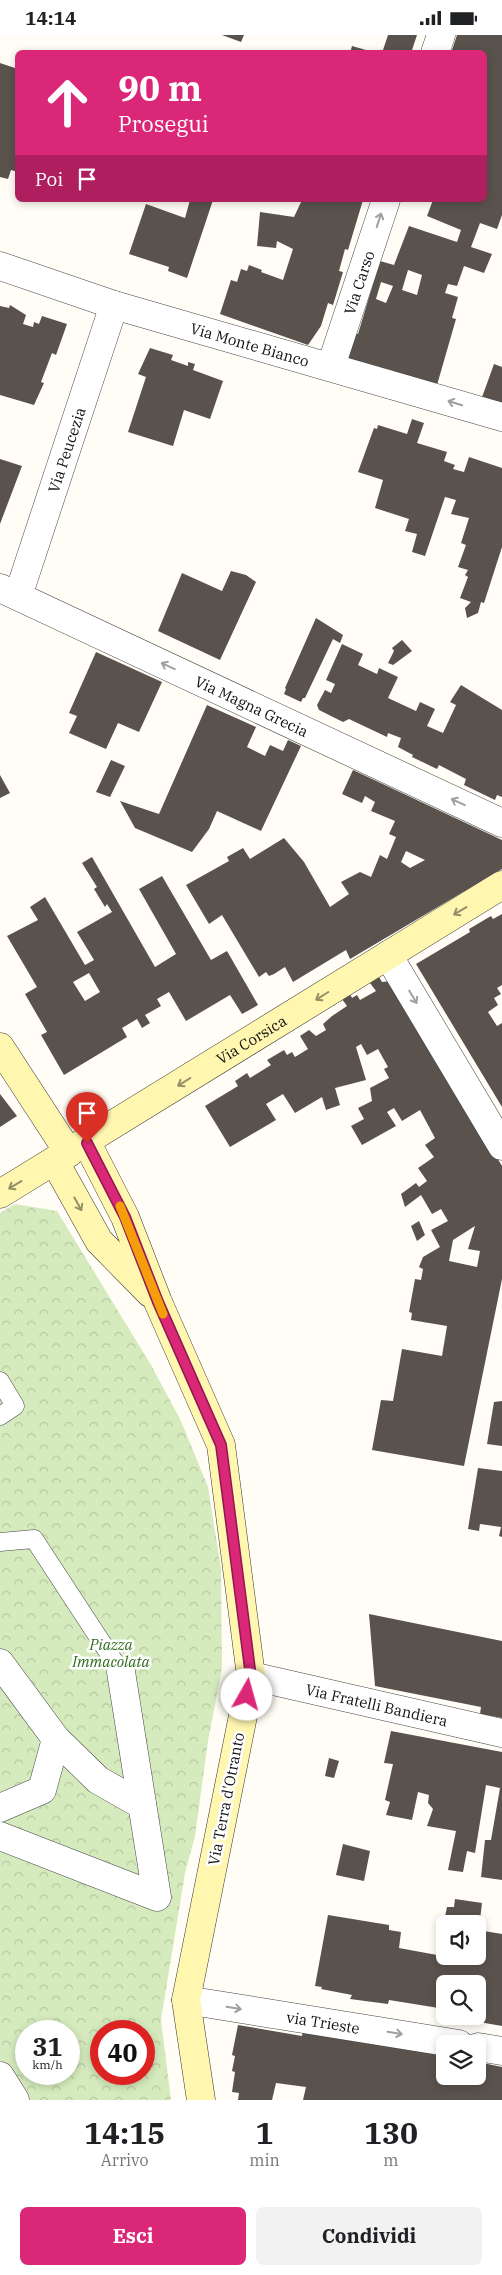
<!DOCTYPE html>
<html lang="it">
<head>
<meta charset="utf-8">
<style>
  body { margin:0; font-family:"IBM Plex Serif",serif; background:#f2f2f2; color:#202124; height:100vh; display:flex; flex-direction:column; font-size:19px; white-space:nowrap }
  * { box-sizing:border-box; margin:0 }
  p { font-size:16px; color:#757577 }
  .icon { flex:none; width:28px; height:28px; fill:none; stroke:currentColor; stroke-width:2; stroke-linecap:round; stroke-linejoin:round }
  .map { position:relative; height:2065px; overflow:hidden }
  .panel { display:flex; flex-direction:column; background:#fff; flex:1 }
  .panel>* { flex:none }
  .top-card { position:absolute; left:15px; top:15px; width:472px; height:152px; border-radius:8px; box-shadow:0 2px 8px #0003; background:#db2777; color:#fff; overflow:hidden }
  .buttons { position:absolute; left:436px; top:1880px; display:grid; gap:10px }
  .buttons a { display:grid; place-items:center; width:50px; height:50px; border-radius:8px; background:#fff; box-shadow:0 2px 8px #0003; font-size:25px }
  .speed { position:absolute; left:15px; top:1985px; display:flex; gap:10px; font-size:25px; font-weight:700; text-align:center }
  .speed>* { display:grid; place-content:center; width:65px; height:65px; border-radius:50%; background:#fff; box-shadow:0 2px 8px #0003; line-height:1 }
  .speed small { font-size:12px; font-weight:400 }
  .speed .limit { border:8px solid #d22; background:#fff; color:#111 }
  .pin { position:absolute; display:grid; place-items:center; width:42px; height:42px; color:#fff; margin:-51px -21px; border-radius:50% 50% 50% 0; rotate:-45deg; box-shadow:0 0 5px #0007 }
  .pin .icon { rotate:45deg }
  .me { position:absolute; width:55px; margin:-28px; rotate:7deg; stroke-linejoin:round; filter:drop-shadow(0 0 4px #0008) }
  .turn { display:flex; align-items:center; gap:18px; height:105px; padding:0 20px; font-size:22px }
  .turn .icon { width:65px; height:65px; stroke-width:2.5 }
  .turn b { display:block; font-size:35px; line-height:42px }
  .then { display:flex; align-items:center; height:48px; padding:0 20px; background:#0003; gap:10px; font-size:19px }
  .eta { display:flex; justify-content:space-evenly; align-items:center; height:85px; text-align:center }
  .eta b { font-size:30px; font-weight:700; line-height:35px }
  .cta { display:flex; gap:10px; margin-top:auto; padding:10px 20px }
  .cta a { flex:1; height:58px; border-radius:8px; background:#db2777; color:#fff; font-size:20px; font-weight:700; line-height:58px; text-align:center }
  .cta a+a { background:#f2f2f2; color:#202124 }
  .status { display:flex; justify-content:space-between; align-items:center; height:35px; padding:0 25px; background:#fff; direction:ltr }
  .status svg { height:14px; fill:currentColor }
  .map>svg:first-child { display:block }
  .park { fill:url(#park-crowns); fill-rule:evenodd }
  .building { fill:#5a524d; fill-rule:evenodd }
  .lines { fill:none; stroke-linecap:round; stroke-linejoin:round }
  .lane-casing { stroke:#444; stroke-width:19 }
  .street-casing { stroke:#444; stroke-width:29 }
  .secondary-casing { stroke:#333; stroke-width:29 }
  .lane { stroke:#fff; stroke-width:18 }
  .street { stroke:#fff; stroke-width:28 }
  .secondary { stroke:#fff6b0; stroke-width:28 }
  .oneway { stroke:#a0a0a0 }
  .oneway2 { stroke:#948f68 }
  .route-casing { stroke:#8e194d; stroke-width:12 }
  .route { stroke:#db2777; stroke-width:9 }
  .slow { stroke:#f59e0b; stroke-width:9 }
  .labels { text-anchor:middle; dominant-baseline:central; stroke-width:5; stroke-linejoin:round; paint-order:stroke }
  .street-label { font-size:15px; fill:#111; stroke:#fff }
  .park-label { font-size:15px; font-style:italic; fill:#2f6b1f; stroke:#fff }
</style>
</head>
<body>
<div class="status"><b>14:14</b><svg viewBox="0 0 49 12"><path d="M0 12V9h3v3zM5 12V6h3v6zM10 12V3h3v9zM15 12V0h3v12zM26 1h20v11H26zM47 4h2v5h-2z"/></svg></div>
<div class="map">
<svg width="502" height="2065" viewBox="0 0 502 2065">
  <defs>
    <pattern id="park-crowns" width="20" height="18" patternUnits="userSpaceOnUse" patternTransform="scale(1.25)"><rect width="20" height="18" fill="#d5ebbd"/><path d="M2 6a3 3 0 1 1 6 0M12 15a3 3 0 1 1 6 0" fill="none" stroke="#b6c8a1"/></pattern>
  </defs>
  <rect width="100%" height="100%" fill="#fffdf5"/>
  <!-- park -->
  <path class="park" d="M15,1169L57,1176L151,1330L181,1386L208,1452L221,1534L222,1633L208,1706L195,1801L185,1838L161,1985L171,2065H26L0,2025V1178ZM26,1996H69V2039H26ZM101,1996H144V2039H101Z"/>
  <!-- building -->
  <path class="building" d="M222,0H244L241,7Z
    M388,0H417L411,18H382Z
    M457,0H502V180L497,194L480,188L471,212L492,219L484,238L464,231L457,251L448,249L445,258L458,262L452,283L456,284L437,350L387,334L385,339L343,327L351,297L358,299L380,226L394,230L409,191L457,207L461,195L427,181L433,165H485V18H451ZM408,235L422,240L417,260L402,255ZM381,247L393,251L386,268L376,264Z
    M352,11L373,17L372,18H350Z
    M0,28L18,34V137L11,135L8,144L0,142Z
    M190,165H213L187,243L168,236L169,232L129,219L146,169L185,183Z
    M302,165H363L348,215L345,214L339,236L343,237L333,270L328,268L321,291L308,310L220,279L231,245L237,247L241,234L247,236L249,230L262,235L261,237L283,245L293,214L277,206L276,213L257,211L260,177L294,182Z
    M10,270L26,280L23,289L33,292L34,287L39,289L42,281L67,289L56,320L52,318L41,347L44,348L34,370L0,360V271L9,273Z
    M150,313L173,320L171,325L188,331V327L195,329L193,335L223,346L210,384L184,375L173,411L128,397L146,342L138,339Z
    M494,329L502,332V373L481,365Z
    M412,384L424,388L417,408L447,417L444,426L455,430L453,434L464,437L469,422L502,433V512L484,568L481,567L478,578L467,583L465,573L471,567L460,563L468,542L465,540L468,535L458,532L466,510L461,508L469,483L451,479L456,465L445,462L425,521L412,517L417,499L405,496L409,484L375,473L383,445L358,437L374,393L377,394L378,390L407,399Z
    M0,424L22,431L0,489Z
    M231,536L246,540L256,547L220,625L158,596L182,538L222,556Z
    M316,583L343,600L340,608L333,604L305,663H303L301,667L284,659L286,654L285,653Z
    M402,605L412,616L393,630L388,628L394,616L392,613Z
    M342,609L363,619L358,630L377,639L379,633L398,642L388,663L416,676L420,667L435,674L427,691L443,698L456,670L450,667L461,650L502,675V762L497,760L495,765L464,750L466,744L439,730L437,734L412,722L413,720L398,712L401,703L388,698L387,702L349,684L343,687L319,675L317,670L325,655L331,658L335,649L326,645Z
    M96,617L162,647L139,697L118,688L106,714L69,698L77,681L69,678Z
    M207,670L256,692L247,712L265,721L270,710L283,716L288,705L301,711L261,796L217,776L209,794L192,817L135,793L120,766L159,779Z
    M111,725L125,731L110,762L96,757Z
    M353,735L502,805V834L350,924L346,915L293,947L285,932L274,939L269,941L266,937L259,942L222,880L209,889L186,850L229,826L227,822L243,813L250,824L284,803L304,827L330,872L349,859L341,847L360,837L371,842L380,820L387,824L396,802L389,799L395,786L371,776L375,767L365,761L362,768L342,759ZM406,816L425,825L410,833L401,827Z
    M0,740L10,758L0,763Z
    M92,822L155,932L176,919L139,854L162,841L211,925L227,916L258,970L242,979L230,960L186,986L169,957L157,964L161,971L145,980L150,988L142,993L137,984L122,993L127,1002L64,1040L41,1000L47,997L25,959L37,952L7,901L38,885L30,872L45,862L85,930L94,925L77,897L112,877L107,869L105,872L94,854L97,852L82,828ZM89,938L100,957L85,966L73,947Z
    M502,879V950L497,953L501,959L494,963L498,970L488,977L497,991L502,988V1072L416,929L470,897L469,894L491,881L493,884Z
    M379,942L382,947L391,946L502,1131V1244L464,1431L372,1415L381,1365L393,1366L402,1314L442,1321L447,1291L411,1285L412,1278L409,1277L415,1244L421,1245L423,1234L419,1232L423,1222L440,1212L431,1195L448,1186L441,1174L432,1179L421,1160L405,1172L401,1159L416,1148L419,1152L427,1146L418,1133L434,1122L425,1110L435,1103L420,1075L402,1086L394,1073L387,1077L396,1091L362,1110L351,1091L364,1084L358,1073L372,1066L370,1053L389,1043L384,1034L388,1032L378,1014L367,1020L361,1009L356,1012L366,1045L335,1053L340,1070L326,1075L322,1062L295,1078L283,1059L266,1069L276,1085L230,1112L205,1071L238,1051L235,1046L247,1038L250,1043L271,1030L267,1025L284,1015L287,1020L292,1017L295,1022L308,1014L300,1001L309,995L316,1001L326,995L323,989L332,981L347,971L342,964L350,959L352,963L357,960L360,965L376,956L370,948ZM475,1191L468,1214L480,1216L477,1232L449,1226L453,1205Z
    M0,1059L17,1081L0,1092Z
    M419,1186L425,1200L417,1206L411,1191Z
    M502,1366V1411L487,1409L494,1367Z
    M478,1433L502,1436V1502L499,1501L501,1492L480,1489L479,1496L468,1494Z
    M369,1579L502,1606V1683L480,1679L481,1672L375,1651Z
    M391,1696L502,1717V1845L481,1842L485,1805H491L500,1753L486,1750L475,1818L467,1816L463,1837L448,1835L456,1796L427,1791L433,1774L428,1768L429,1760L418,1757L412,1785L386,1780L390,1767L385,1765L393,1729L384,1728Z
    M329,1723L339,1726L334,1743L325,1741Z
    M343,1809L370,1816L364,1846L336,1840Z
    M455,1864L482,1868L479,1893L478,1889H445V1921H478V1895L502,1899V1991L462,1984L463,1981H478V1949H445V1974L389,1965L388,1969L350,1964L352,1960L321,1954L322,1952L315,1951L328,1880L389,1890V1895L401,1897L399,1913L437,1920L447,1872H454Z
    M238,1990L302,2001L303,1995L445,2016V2041H478V2027L502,2032V2065H303L306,2052L276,2048L272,2065H238L239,2058L232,2057L235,2037L232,2036L235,2021L232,2020Z"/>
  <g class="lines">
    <!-- lane casing -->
    <g class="lane-casing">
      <path id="lane" d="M0,1346L15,1371L0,1381
        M0,1507L34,1504L121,1637"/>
    </g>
    <!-- street casing -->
    <g class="street-casing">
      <g id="street">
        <path d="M435,18L441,0"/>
        <path id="s1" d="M0,231L114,270L502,382"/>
        <path id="s2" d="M331,331L386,165"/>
        <path id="s3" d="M0,553L502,788"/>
        <path id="s4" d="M18,561L114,270"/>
        <path d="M388,920L502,1111"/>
        <path d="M0,1628L56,1704L98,1745L142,1770"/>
        <path id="s5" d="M251,1641L502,1698"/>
        <path d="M0,1773L42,1755L56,1704"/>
        <path d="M0,1801L157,1862L121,1637"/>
        <path id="s6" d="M186,1965L459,2009"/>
        <path d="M478,2012L502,2016"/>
        <path d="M0,2041L15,2065"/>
      </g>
    </g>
    <!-- secondary casing -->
    <g class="secondary-casing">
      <g id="secondary">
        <path d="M0,1012L69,1118"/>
        <path d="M87,1108L125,1182L158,1267L221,1410L251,1641L186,1965L201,2065"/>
        <path d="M55,1127L99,1206L150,1258"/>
        <path id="s7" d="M0,1159L502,850"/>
      </g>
    </g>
    <!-- lane -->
    <use href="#lane" class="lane"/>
    <!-- street -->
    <use href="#street" class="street"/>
    <!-- secondary -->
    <use href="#secondary" class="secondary"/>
  </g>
  <!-- one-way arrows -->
  <defs><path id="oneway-shaft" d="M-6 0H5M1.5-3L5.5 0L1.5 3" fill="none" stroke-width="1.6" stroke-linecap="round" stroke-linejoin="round" transform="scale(1.25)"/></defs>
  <g class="oneway">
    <use href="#oneway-shaft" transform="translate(379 185) rotate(-72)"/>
    <use href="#oneway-shaft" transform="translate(455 368) rotate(-163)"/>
    <use href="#oneway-shaft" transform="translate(168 631) rotate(-155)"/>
    <use href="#oneway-shaft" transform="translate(458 767) rotate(-155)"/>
    <use href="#oneway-shaft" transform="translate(413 962) rotate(59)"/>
    <use href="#oneway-shaft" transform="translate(234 1973) rotate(9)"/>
    <use href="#oneway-shaft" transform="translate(395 1998) rotate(9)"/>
  </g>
  <g class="oneway2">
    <use href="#oneway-shaft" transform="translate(460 876) rotate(149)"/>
    <use href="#oneway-shaft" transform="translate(322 961) rotate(148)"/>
    <use href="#oneway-shaft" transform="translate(184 1047) rotate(148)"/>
    <use href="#oneway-shaft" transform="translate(15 1150) rotate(149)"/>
    <use href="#oneway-shaft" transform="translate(78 1169) rotate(61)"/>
  </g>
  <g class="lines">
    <!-- route casing -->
    <g class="route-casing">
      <path id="route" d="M87,1108L125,1182L158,1267L221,1410L251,1642L247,1660"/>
    </g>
    <!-- route -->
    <use href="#route" class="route"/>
    <!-- slow -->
    <path class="slow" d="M120,1171L163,1279"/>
  </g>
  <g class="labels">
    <!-- street labels -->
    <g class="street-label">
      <text stroke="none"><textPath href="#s2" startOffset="88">Via Carso</textPath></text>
      <text stroke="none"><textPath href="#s1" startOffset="262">Via Monte Bianco</textPath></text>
      <text stroke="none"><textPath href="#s4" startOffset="154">Via Peucezia</textPath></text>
      <text stroke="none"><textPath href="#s3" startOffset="278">Via Magna Grecia</textPath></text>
      <text stroke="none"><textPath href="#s7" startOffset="295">Via Corsica</textPath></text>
      <text stroke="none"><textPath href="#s5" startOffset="129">Via Fratelli Bandiera</textPath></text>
      <text transform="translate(226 1764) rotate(-79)">Via Terra d'Otranto</text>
      <text stroke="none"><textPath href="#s6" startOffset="139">via Trieste</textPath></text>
    </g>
    <!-- park labels -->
    <g class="park-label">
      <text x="111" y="1609">Piazza<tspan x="111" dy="17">Immacolata</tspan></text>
    </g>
  </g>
</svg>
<div class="buttons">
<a><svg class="icon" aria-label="sound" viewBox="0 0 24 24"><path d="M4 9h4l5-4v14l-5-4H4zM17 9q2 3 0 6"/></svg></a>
<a><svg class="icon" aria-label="search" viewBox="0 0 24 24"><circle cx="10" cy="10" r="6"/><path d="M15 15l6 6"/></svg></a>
<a><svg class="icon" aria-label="layers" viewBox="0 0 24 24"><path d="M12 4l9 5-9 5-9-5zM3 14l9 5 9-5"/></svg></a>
</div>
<div class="speed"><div>31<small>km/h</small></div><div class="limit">40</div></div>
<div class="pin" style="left:87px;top:1108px;background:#d93025"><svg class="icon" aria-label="arrive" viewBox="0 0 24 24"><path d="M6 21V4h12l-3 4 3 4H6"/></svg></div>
<svg class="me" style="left:247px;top:1660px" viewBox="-20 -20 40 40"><circle r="19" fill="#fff"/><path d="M0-13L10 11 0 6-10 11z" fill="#db2777"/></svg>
<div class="top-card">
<div class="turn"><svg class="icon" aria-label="ahead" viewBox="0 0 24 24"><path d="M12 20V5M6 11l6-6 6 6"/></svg><div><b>90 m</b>Prosegui</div></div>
<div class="then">Poi<svg class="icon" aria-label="arrive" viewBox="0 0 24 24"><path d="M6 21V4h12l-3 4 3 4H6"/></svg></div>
</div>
</div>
<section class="panel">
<div class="eta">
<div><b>14:15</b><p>Arrivo</p></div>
<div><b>1</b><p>min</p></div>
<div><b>130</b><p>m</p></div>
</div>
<div class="cta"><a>Esci</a><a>Condividi</a></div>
</section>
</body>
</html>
